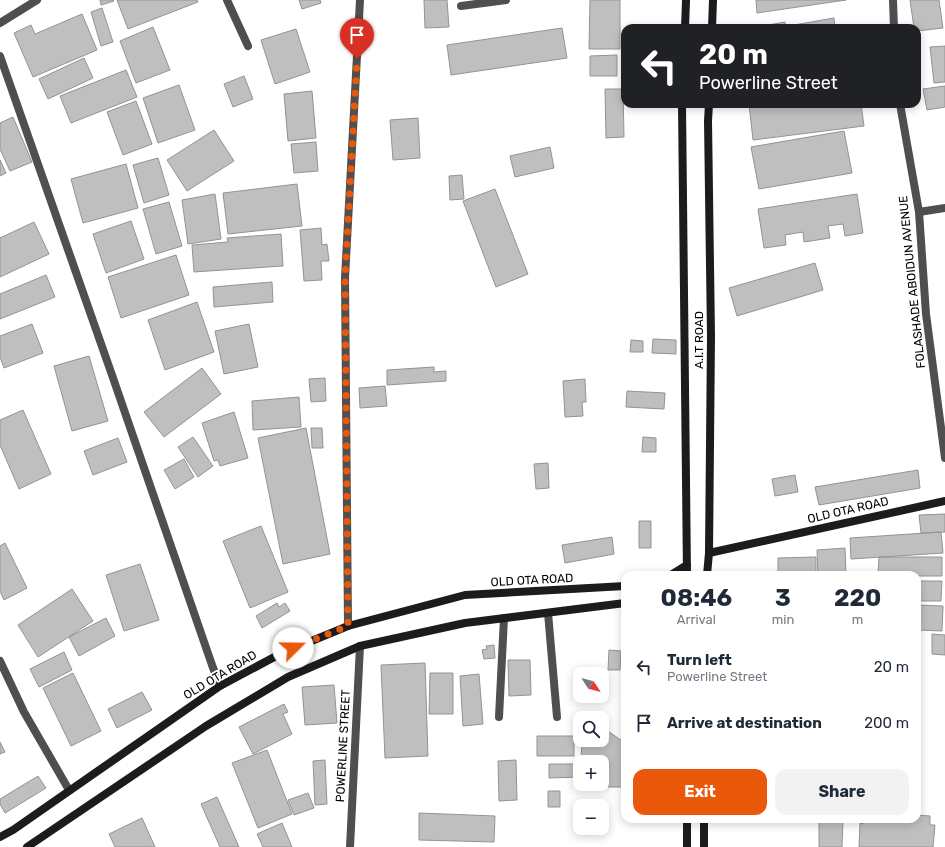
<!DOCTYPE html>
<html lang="en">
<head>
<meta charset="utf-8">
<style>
  body { margin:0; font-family:Rubik,sans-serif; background:#f2f2f3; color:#1f2937; height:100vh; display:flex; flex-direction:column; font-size:15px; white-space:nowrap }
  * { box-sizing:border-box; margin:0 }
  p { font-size:13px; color:#747a83 }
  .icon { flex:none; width:22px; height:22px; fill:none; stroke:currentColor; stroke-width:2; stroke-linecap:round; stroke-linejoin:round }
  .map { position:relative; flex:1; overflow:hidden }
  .side { position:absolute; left:621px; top:571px; width:300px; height:252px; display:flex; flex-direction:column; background:#fff; border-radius:12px; box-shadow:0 2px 10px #0003 }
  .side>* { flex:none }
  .banner { position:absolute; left:621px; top:24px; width:300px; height:84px; border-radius:12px; box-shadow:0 2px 10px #0003; background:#202124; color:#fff; overflow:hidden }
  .needle { width:26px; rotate:126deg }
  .buttons { position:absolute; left:573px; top:667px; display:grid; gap:8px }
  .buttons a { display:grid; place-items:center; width:36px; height:36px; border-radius:8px; background:#fff; box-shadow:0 2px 10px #0003; font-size:20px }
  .pin { position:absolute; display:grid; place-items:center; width:34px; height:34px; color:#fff; margin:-41px -17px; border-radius:50% 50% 50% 0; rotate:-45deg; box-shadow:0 0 4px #0007 }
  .pin .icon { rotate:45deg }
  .me { position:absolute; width:44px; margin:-22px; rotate:68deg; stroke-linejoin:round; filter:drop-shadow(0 0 3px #0008) }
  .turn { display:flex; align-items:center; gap:14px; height:84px; padding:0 12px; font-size:18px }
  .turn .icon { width:52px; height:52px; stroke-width:2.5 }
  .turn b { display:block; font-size:28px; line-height:34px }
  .eta { display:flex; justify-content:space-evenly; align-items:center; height:68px; text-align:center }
  .eta b { font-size:24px; font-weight:700; line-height:28px }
  .cta { display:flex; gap:8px; margin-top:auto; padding:8px 12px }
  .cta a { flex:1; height:46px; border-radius:12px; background:#ea580c; color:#fff; font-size:16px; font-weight:700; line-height:46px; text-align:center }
  .cta a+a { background:#f2f2f3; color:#1f2937 }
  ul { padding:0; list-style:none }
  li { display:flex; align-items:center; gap:12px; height:56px; padding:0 12px }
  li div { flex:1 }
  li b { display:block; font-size:15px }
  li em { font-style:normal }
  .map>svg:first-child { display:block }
  .building { fill:#bfbfbf; stroke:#939393 }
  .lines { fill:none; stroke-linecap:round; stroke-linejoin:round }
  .lane { stroke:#4f4f4f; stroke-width:8 }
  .street { stroke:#4f4f4f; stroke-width:8 }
  .secondary { stroke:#1c1c1c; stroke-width:8 }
  .route { stroke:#ea580c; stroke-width:7; stroke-dasharray:0 12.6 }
  .labels { text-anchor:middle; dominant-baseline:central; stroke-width:3.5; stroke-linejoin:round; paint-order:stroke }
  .street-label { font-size:12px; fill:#000; stroke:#fff }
</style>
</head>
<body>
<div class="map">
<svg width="945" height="847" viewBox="0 0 945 847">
  <rect width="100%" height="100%" fill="#fff"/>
  <!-- building -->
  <path class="building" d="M100,0H113L114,1L101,5Z
    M117,0H197L198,2L128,29Z
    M299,0H320L321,3L302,9Z
    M424,0H447L449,27L425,28Z
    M590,0H620V49H589Z
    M756,0H846L757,13Z
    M910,0H939L943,28L917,31V28H914Z
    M102,8L113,42L101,46L91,12Z
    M82,14L97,50L33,77L14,33L31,25L35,34Z
    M834,18L835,28H795L794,25Z
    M785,22L786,28H768V25Z
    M153,27L170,70L136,83L120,41Z
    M562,28L567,58L451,75L447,45Z
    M296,29L310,72L275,84L261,40Z
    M945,46V82L934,83L930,47Z
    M617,55V76H590V56Z
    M84,58L93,78L48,99L39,79Z
    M126,70L137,97L71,123L60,96Z
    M244,76L253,99L233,107L224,84Z
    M179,85L195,130L158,143L143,98Z
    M945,86V107L927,110L923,89Z
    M605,89H623L624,137L606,138Z
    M312,91L316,138L288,141L284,94Z
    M136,101L152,144L123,155L107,112Z
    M749,104H861L864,126L753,140Z
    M13,117L32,162L10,171L0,149V123Z
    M418,118L420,158L393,160L390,120Z
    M214,130L234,161L187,191L167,160Z
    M844,131L852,173L759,189L751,147Z
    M316,142L318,171L294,173L291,144Z
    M550,147L554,168L515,177L510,156Z
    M158,158L169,195L144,203L133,165Z
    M0,160L6,173L0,176Z
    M126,164L138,208L83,223L71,179Z
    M462,175L464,199L450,200L449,176Z
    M297,184L302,226L228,234L223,193Z
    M495,189L528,274L496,287L463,201Z
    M215,194L221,239L188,244L182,200Z
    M857,194L863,233L845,236L843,224L828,226L830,238L804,242L803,232L785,235L786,245L764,248L758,209Z
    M169,202L182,246L156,254L143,209Z
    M131,221L144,259L106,273L93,234Z
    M34,222L49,254L0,277V238Z
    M321,228L322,245L327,244L329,261H321L322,280L304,281L300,230Z
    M281,234L283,266L194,272L192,245L228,242L227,238Z
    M176,255L189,295L121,318L108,277Z
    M815,263L823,290L737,316L729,288Z
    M46,275L55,297L0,319V294Z
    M272,282L273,302L214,307L213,287Z
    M197,302L214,352L165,370L148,320Z
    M32,324L43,353L4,368L0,357V336Z
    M249,324L258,367L224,374L215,331Z
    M653,339L676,340V354L652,353Z
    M631,340L643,341V352H630Z
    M89,356L108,421L72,431L54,366Z
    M434,367V372L446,371V381L387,385V370Z
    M202,368L221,394L164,437L144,412Z
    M325,378L326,401L311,402L309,379Z
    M585,379L586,402H582L583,416L565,417L563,381Z
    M385,386L387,406L360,408L359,388Z
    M627,391L665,393L664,409L626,407Z
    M299,397L301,427L253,430L252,401Z
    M23,410L51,474L19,489L0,445V420Z
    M234,412L248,458L220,466L218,460L214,461L202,423Z
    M306,428L330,554L283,564L258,438Z
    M311,428H322L323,448H312Z
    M193,437L213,466L198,477L178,447Z
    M643,437L656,438V452H642Z
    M118,438L127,462L93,475L84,451Z
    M184,459L194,477L175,489L164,470Z
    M548,463L549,488L536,489L534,464Z
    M918,470L920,488L819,505L815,487Z
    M795,475L798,492L775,496L772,479Z
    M945,514V532L921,533L919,515Z
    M639,521H651V548H639Z
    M261,526L288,592L250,608L223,541Z
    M941,532L943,553L851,559L850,538Z
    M612,537L614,554L565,563L562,545Z
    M5,543L27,588L4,600L0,591V546Z
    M845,548L846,575H818L817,550Z
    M816,557V574L778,575V558Z
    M879,557H942V576H917V575H878Z
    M140,564L159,620L124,631L106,575Z
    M917,581H942L941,601H917Z
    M72,589L93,621L38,657L18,625Z
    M277,603L279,607L285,603L290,611L262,628L256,616Z
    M917,605L943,606L942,631L917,630Z
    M106,618L115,636L79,656L69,637Z
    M932,634L945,635V655L932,654Z
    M494,645L495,658L484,659L482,650L487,649L486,646Z
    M609,650L621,651L620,670H608Z
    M64,652L72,670L39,687L30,669Z
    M508,660H530L531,695L509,696Z
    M425,663L428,756L385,758L381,665Z
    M73,673L101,731L71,746L43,688Z
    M430,673H453V714H429Z
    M479,674L483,724L463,726L460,676Z
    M576,675H580V688H575Z
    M334,685L337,723L305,725L302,687Z
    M142,692L152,710L117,728L108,709Z
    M284,704L288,712L283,714L292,734L253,754L239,727Z
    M583,712H600V718H583Z
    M602,727L625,743V787H608L609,761L581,760L582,740H602Z
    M537,736H574V756H537Z
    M0,742L5,752L0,754Z
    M267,750L292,814L258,828L232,763Z
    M325,760L327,804L315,805L313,761Z
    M516,760L517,800L499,801L498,761Z
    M602,763H606L607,776L602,777Z
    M549,764H580V777L549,778Z
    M38,776L46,788L5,813L0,804V799Z
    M548,791H560V807H548Z
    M308,793L314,808L294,815L288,800Z
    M217,797L239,847H220L201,804Z
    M419,813L495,816L494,842L419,840Z
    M917,815L930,816V825H935L933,847H859L860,823L863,824L864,819H917Z
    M142,818L155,847H115L109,834Z
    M819,819H843L842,847H819Z
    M282,823L292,847H263L257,834Z"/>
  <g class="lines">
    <!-- lane -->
    <path class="lane" d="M548,613L557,717
      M499,717L504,618"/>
    <!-- street -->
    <path class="street" d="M227,0L248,46
      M893,0L894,28
      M461,6L506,0
      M0,23L37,0
      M0,56L112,375L212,665L220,686
      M900,104L919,212L926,314L945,458
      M919,212L945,208
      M348,626L345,278L360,0
      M0,661L24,712L69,790
      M350,847L360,646"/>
    <!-- secondary -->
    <path class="secondary" d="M685,28L686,0
      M712,28L713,0
      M682,104L687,575
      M709,553L945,501
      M671,575L687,565
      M707,575L709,553L711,336L708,121L709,104
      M0,837L13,830L220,686L280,654L348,626L465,595L625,586
      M27,847L206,726L288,677L360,646L465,623L625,603
      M687,847V819
      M704,847V819"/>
  </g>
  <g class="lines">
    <!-- route -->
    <path class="route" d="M293,648L348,626L345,278L357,59"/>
  </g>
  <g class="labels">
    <!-- street labels -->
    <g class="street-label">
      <text transform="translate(912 282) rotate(-96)">FOLASHADE ABOIDUN AVENUE</text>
      <text transform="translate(699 340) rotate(-90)">A.I.T ROAD</text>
      <text transform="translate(848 510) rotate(-13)">OLD OTA ROAD</text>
      <text transform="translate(532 580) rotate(-3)">OLD OTA ROAD</text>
      <text transform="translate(220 675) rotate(-31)">OLD OTA ROAD</text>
      <text transform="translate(343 746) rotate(-87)">POWERLINE STREET</text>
    </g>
  </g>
</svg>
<div class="buttons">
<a><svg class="needle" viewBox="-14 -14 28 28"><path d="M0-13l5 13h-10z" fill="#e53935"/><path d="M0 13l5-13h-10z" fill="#747a83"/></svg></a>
<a><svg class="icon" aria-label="search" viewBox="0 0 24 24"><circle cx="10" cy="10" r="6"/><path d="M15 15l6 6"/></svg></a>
<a>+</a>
<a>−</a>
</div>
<div class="pin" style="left:357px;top:59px;background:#d93025"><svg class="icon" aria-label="arrive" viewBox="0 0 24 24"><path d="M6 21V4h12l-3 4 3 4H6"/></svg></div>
<svg class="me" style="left:293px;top:648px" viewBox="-20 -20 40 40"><circle r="19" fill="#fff"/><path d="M0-13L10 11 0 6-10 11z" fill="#ea580c"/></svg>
<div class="banner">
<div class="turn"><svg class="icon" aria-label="left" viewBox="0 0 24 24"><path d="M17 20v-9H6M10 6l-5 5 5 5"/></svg><div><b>20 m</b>Powerline Street</div></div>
</div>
<section class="side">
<div class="eta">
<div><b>08:46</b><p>Arrival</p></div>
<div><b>3</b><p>min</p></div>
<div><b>220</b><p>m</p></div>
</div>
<ul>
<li><svg class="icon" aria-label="left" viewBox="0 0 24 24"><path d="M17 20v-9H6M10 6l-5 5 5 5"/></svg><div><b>Turn left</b><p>Powerline Street</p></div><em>20 m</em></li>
<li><svg class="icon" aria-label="arrive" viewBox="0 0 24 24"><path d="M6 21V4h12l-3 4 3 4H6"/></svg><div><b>Arrive at destination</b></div><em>200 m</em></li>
</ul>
<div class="cta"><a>Exit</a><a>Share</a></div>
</section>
</div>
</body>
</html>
